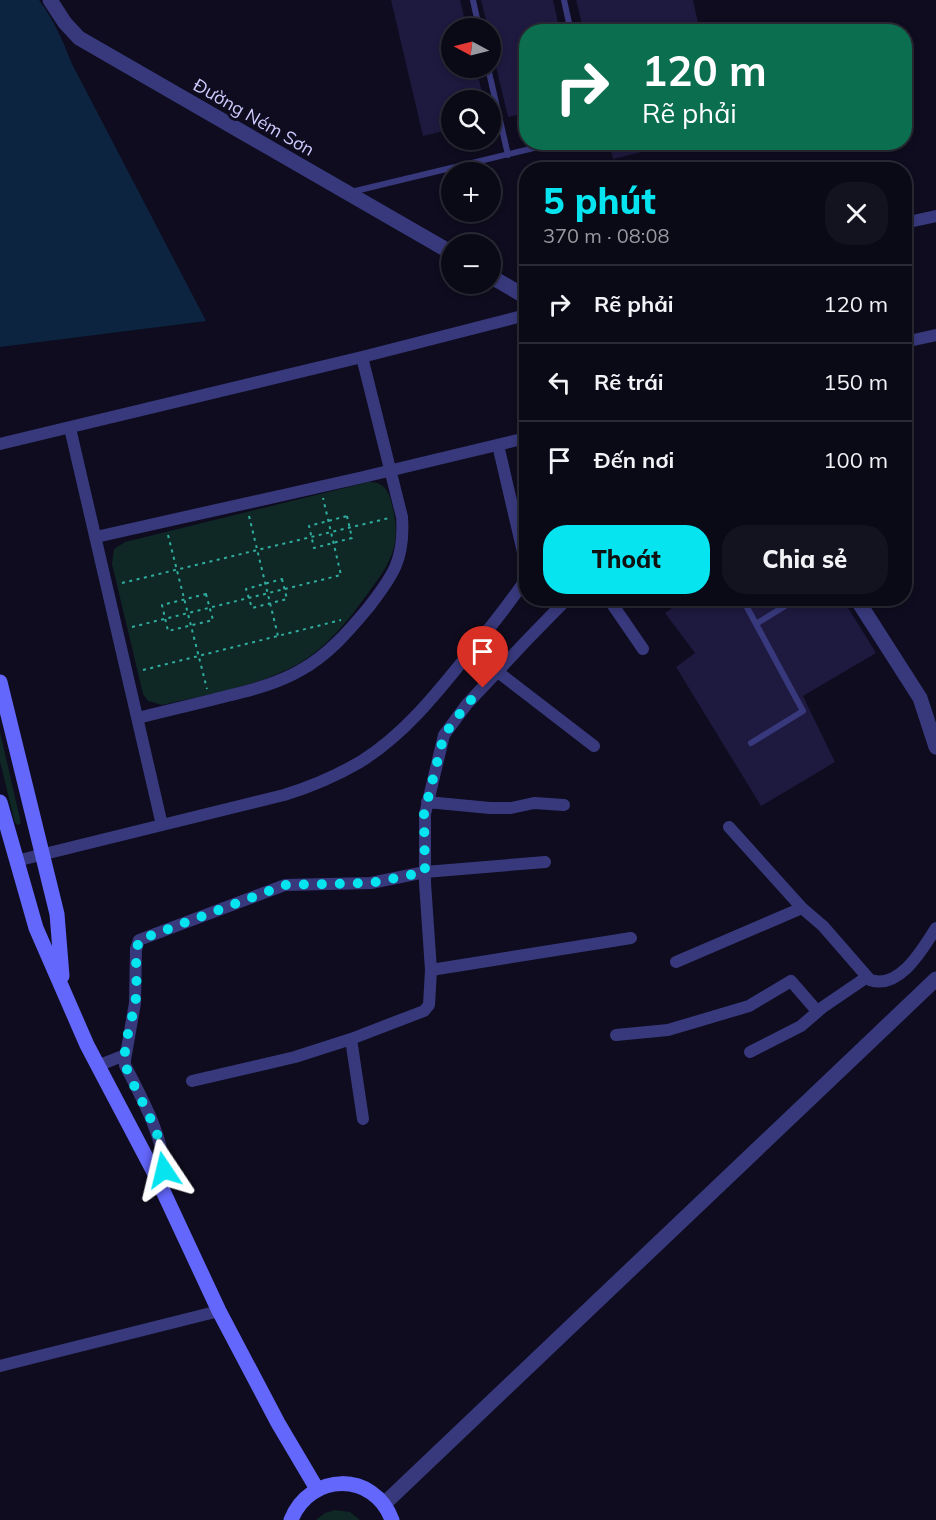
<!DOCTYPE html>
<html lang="vi">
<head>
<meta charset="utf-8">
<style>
  body { margin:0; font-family:Mulish,sans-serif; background:#13121f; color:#f1f3f6; height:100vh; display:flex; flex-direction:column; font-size:22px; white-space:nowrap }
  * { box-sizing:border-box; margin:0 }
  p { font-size:20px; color:#999aa1 }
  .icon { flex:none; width:33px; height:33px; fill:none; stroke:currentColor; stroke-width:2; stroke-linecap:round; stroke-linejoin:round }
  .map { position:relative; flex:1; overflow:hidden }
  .panel { position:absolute; left:519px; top:162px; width:393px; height:444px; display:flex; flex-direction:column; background:#0a0916; border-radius:24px; box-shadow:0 3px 9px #0003,0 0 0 2px #2a2a35 }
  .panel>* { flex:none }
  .top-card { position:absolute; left:519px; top:24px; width:393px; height:126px; border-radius:24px; box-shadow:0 3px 9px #0003,0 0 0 2px #2a2a35; background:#0b6e4f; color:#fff; overflow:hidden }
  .needle { width:39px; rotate:277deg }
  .fabs { position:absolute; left:441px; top:18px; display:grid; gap:12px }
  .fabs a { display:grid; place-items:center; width:60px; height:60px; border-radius:50%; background:#0a0916; box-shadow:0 3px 9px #0003,0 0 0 2px #2a2a35; font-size:30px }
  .pin { position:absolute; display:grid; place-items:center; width:51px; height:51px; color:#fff; margin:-62px -26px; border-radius:50% 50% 50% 0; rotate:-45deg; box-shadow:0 0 6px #0007 }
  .pin .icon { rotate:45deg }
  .me { position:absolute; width:66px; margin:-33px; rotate:350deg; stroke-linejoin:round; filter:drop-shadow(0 0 4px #0008) }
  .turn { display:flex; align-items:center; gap:21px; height:126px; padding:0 24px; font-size:27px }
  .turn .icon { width:78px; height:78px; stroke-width:2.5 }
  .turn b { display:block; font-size:42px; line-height:51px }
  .round { display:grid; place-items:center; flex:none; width:63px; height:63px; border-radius:24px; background:#13121f }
  .summary { display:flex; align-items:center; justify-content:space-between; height:102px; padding:0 24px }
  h1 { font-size:36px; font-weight:800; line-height:45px; color:#05e4ef }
  .action { display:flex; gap:12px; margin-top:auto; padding:12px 24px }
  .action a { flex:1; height:69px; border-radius:24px; background:#05e4ef; color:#111; font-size:24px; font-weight:800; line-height:69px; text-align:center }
  .action a+a { background:#13121f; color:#f1f3f6 }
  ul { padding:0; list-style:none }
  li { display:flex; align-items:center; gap:18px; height:78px; padding:0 24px; border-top:2px solid #2a2a35 }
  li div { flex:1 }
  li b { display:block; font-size:22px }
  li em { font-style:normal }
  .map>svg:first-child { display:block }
  .green { fill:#102825 }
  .water { fill:#0d2441 }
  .building { fill:#1e193e }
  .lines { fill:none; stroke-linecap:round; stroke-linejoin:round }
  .path { stroke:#2fad9f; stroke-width:2; stroke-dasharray:3 4.5; stroke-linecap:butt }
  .service { stroke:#38397c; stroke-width:6 }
  .minor { stroke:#38397c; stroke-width:12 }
  .tertiary { stroke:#38397c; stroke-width:15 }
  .secondary { stroke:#6367fc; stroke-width:15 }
  .route { stroke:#05e4ef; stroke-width:10; stroke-dasharray:0 18 }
  .labels { text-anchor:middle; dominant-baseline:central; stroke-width:6; stroke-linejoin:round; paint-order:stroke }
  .street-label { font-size:18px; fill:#cdcafe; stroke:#0e0c1e }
</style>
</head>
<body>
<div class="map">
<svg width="936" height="1520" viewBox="0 0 936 1520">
  <rect width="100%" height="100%" fill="#0e0c1e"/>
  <!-- green -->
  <path class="green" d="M369,482C387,482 390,495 393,509C401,544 391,562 371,589C351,617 328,647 298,664C257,687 207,694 162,705L148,701L143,694L112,564L114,549L125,542Z
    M0,732L21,823L18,825L15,823L0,761Z
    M335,1510L350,1512L360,1520H316L325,1513Z"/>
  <!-- water -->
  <path class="water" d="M0,0H39C54,20 63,41 72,64L206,321L0,347Z"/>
  <!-- building -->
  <path class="building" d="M391,0H460L467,28H452V68H476L484,100H452V129L423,136Z
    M481,0H553L560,32H526V113L508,117L490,41V28H488Z
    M576,0H693L700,32H584Z
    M609,142H678V143L613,159Z
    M686,598H842L876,653L803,696L835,762L761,806L676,667L695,653L665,613Z"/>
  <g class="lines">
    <!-- path -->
    <path class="path" d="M249,516L278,636
      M347,516L352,538L314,548L309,526Z
      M168,535L207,689
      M282,579L287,599L252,608L246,589Z
      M122,583L389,518
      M206,594L213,620L168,631L162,605Z
      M132,627L341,575L323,498
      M143,670L341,620"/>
    <!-- service -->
    <path class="service" d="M473,0L479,28
      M564,0L571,32
      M488,68L508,155
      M351,192L559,142
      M742,598L756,624
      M751,743L803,711L756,624L798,598"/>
    <!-- minor -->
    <path class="minor" d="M904,223L936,216
      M904,342L936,335
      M70,428L162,825
      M0,444L362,357L526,315
      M498,445L526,565
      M96,537L359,478L526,438
      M608,598L643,649
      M498,672L594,746
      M138,718C165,711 192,705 219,698C247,691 275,685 301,670C328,655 348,632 368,608C393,576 405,559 402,517L362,357
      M427,802L490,808H511L534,803L564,805
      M729,827L802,908
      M16,861L284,795C310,787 336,776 360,762C404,735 438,692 470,652C490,628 509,604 526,579
      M676,962L802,908L823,926L870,980C900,990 923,948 936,928
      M431,970L631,938
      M616,1035L668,1030L749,1006L791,981L817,1011
      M351,1039L363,1119
      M750,1052L801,1026L823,1007L867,977
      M97,1066L125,1055
      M192,1081L295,1057L351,1039L424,1011L429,1005L431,970L425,883V814L444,735L467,704L528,639L568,598
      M156,1176L164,1170C164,1137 140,1095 125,1065V1060L135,1003L136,949L139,940L285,885L371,883L425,872L545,862
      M0,1366L219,1311"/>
    <!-- tertiary -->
    <path class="tertiary" d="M50,0L65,23L79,38L452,253
      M490,276L526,297
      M856,598L920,698L936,747
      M384,1504L936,979"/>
    <!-- secondary -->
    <path class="secondary" d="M0,682L57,914L62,976
      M0,802L36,928L87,1045L156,1176L219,1311L278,1423L317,1489
      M291,1520C310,1472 374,1471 392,1520"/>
  </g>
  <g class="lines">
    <!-- route -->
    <path class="route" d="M164,1170C164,1133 139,1101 126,1067C121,1052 132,1020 135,1004C139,983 133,961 139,940L285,885L371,883L425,872L424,814L444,735L467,704L483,688"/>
  </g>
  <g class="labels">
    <!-- street labels -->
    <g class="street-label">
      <text transform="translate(254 117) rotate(30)">Đường Ném Sơn</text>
    </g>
  </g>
</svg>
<div class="fabs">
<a><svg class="needle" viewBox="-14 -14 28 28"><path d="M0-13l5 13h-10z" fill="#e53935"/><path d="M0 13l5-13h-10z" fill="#999aa1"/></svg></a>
<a><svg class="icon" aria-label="search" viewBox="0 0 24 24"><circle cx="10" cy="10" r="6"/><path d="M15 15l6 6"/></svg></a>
<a>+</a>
<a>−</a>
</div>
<div class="pin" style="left:483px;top:688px;background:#d93025"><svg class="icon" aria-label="arrive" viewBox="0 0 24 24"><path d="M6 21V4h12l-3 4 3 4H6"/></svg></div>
<svg class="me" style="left:164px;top:1170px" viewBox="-20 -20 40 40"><path d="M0-17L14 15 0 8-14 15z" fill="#05e4ef" stroke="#fff" stroke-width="4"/></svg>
<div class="top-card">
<div class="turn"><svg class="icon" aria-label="right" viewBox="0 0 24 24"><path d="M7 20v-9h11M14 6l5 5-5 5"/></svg><div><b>120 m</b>Rẽ phải</div></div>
</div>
<section class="panel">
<div class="summary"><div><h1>5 phút</h1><p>370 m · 08:08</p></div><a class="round"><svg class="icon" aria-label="close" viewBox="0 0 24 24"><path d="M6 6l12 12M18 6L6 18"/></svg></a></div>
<ul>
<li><svg class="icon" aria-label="right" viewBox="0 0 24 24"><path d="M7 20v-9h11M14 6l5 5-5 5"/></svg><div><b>Rẽ phải</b></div><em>120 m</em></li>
<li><svg class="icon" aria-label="left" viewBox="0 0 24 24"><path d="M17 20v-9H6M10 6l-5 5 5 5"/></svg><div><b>Rẽ trái</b></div><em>150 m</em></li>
<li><svg class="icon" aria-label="arrive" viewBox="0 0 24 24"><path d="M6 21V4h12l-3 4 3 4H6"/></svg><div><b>Đến nơi</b></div><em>100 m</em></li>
</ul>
<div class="action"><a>Thoát</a><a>Chia sẻ</a></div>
</section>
</div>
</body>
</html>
